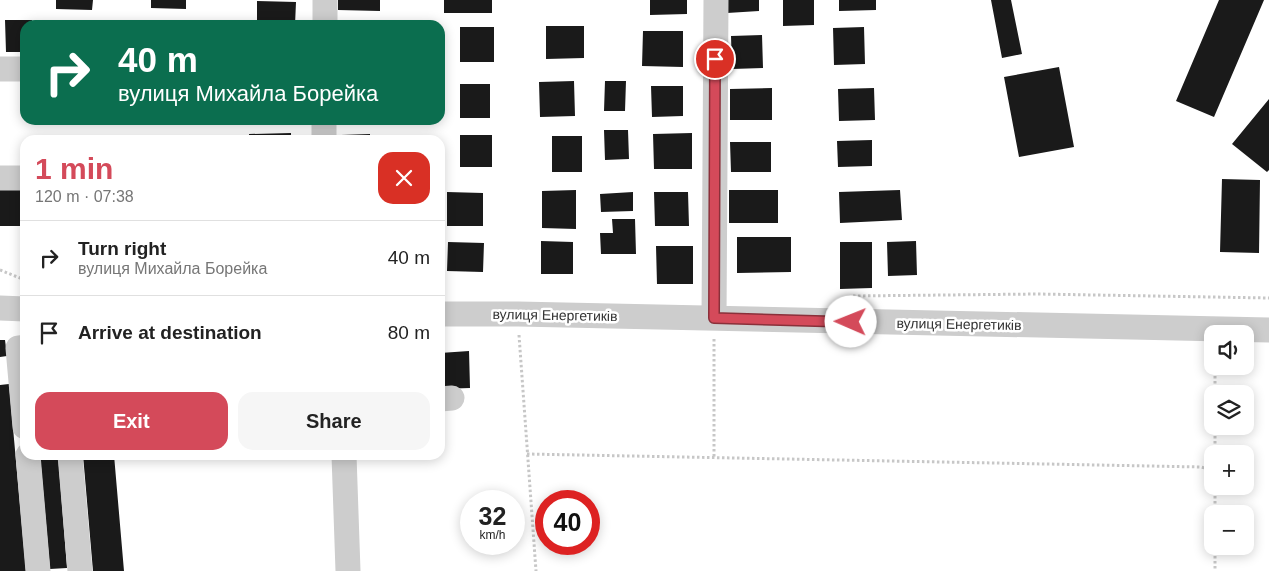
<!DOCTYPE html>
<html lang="en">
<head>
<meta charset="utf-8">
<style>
  body { margin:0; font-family:Helvetica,sans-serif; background:#f6f6f6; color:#222; height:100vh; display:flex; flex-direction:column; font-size:19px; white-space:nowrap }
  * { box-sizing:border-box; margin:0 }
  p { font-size:16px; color:#767676 }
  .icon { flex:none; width:28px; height:28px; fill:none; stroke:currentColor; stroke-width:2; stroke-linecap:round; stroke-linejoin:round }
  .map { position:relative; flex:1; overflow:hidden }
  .drawer { position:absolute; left:20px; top:135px; width:425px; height:325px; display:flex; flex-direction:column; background:#fff; border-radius:15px; box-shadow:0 2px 12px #0003 }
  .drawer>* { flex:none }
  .hud { position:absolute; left:20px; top:20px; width:425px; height:105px; border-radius:15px; box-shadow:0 2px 12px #0003; background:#0b6e4f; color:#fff; overflow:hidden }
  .tools { position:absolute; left:1204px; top:325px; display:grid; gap:10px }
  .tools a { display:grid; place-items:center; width:50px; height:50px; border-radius:10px; background:#fff; box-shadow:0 2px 12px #0003; font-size:25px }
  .speed { position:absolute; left:460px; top:490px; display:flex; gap:10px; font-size:25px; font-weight:700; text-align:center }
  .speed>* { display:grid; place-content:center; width:65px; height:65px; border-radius:50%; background:#fff; box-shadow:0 2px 12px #0003; line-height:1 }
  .speed small { font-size:12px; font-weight:400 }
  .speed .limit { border:8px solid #d22; background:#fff; color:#111 }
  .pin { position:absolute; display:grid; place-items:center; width:42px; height:42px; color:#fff; margin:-21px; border:2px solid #fff; border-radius:50%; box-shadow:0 1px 5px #0007 }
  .me { position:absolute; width:55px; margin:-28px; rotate:271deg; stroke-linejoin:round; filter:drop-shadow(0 0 4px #0008) }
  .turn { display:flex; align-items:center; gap:18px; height:105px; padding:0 15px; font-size:22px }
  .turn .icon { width:65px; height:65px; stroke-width:2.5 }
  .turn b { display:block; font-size:35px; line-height:42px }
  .round { display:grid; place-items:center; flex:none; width:52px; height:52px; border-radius:15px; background:#f6f6f6 }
  .overview { display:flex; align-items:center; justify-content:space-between; height:85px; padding:0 15px }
  h1 { font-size:30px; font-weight:600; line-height:38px; color:#d44a5a }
  .button { display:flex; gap:10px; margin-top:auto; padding:10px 15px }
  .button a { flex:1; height:58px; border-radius:15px; background:#d44a5a; color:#fff; font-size:20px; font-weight:600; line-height:58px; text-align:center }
  .button a+a { background:#f6f6f6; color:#222 }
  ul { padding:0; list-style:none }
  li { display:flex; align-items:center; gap:15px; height:75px; padding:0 15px; border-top:1px solid #e0e0e0 }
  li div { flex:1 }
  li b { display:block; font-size:19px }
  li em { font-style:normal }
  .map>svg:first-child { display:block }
  .building { fill:#1a1a1a }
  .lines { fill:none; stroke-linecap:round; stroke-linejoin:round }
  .path { stroke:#c7c7c7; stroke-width:3; stroke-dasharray:2.5 2.5; stroke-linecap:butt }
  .minor { stroke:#cdcdcd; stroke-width:25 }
  .route-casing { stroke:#8a303a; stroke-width:12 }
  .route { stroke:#d44a5a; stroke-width:9 }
  .labels { text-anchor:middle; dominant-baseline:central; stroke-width:5; stroke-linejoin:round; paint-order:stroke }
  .street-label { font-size:14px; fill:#333; stroke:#fff }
</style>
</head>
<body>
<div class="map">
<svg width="1269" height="571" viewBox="0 0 1269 571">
  <rect width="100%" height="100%" fill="#fff"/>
  <!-- building -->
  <path class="building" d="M56,0H93L92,10L56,9Z
    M151,0H186V9L151,8Z
    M338,0H380V11L338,10Z
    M444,0H492V13H444Z
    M650,0H687V14L650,15Z
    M726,0H759V11L727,13Z
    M783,0H814V25L783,26Z
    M839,0H876V10L839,11Z
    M991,0H1011L1022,54L1002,58Z
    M1219,0H1264L1214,117L1176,101Z
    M257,1L296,2L295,25H257Z
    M5,20H32V25H25V52H6Z
    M546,26H584V58L546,59Z
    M460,27H494V62H460Z
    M864,27L865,64L834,65L833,28Z
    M643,31H683V67L642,66Z
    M762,35L763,68L732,69L731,36Z
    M1059,67L1074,147L1019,157L1004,77Z
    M574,81L575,116L540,117L539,82Z
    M605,81H626L625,111H604Z
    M460,84H490V118H460Z
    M651,86H683V116L652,117Z
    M772,88V120H730V89Z
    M874,88L875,120L839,121L838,89Z
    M1269,99V170L1267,172L1232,144Z
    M604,130H628L629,159L605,160Z
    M291,133V140H249V134Z
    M692,133V169H654L653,134Z
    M370,134V140H341V135Z
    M65,135L93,136V140H65Z
    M460,135H492V167H460Z
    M552,136H582V172H552Z
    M143,137H186L187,140H143Z
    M872,140V166L838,167L837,141Z
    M730,142H771V172H731Z
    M1222,179L1260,180L1259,253L1220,252Z
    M0,187H25V226H0Z
    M576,190V229L542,228V191Z
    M729,190H778V223H729Z
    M900,190L902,220L840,223L839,192Z
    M447,192L483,193V226H447Z
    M633,192V211L601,212L600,194Z
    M654,192H688L689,226H655Z
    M612,219H635L636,254H601L600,233H613Z
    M737,237H791V272L737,273Z
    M541,241L573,242V274H541Z
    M916,241L917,275L888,276L887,242Z
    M448,242L484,243L483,272L447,271Z
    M840,242H872V288L840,289Z
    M656,246H693V284H657Z
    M0,340H5L7,356L0,357Z
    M469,351L470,388L440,389V353Z
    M9,384L26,571H0V385Z
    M40,455H58L67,568L50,569Z
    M83,455H114L124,571H93Z"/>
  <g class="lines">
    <!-- path -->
    <path class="path" d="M0,270L25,280
      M853,296L1037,294L1269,298
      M519,335L536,571
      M714,339V457
      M1215,366V394
      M1215,426V454
      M527,454L1201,467L1212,470
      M1215,486V514
      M1215,546V571"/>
    <!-- minor -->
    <path class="minor" d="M325,25V0
      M0,69H25
      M324,120V140
      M0,178H25
      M0,308L25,309
      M440,314H518L1269,330
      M714,318L716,0
      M25,347L18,348L25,427
      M440,399L452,398
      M28,455L38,571
      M70,455L80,571
      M344,455L348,571"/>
  </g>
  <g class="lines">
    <!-- route casing -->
    <g class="route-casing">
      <path id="route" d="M715,59L714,318L851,322"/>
    </g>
    <!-- route -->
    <use href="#route" class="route"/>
  </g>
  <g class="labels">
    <!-- street labels -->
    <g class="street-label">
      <text transform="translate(555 315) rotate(1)">вулиця Енергетиків</text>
      <text transform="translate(959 324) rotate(1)">вулиця Енергетиків</text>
    </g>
  </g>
</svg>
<div class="tools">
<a><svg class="icon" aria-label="sound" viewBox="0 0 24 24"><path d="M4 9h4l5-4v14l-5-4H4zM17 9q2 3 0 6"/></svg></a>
<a><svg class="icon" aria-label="layers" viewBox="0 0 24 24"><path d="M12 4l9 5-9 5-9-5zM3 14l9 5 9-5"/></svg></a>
<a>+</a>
<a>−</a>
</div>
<div class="speed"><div>32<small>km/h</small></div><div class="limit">40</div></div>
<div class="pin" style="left:715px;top:59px;background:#d93025"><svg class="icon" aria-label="arrive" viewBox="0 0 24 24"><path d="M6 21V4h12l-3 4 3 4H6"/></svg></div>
<svg class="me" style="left:851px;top:322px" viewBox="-20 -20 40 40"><circle r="19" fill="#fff"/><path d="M0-13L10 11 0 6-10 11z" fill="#d44a5a"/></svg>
<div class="hud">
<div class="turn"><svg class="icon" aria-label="right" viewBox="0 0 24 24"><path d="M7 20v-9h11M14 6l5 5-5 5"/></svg><div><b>40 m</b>вулиця Михайла Борейка</div></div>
</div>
<section class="drawer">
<div class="overview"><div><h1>1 min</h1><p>120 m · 07:38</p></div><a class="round" style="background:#d93025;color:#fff"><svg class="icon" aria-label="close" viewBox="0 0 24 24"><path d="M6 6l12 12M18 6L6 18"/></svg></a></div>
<ul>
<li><svg class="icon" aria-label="right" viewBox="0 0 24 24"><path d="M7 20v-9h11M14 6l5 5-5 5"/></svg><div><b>Turn right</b><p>вулиця Михайла Борейка</p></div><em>40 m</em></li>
<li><svg class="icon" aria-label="arrive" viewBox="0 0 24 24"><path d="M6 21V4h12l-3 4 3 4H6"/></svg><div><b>Arrive at destination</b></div><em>80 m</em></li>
</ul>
<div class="button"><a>Exit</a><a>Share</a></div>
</section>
</div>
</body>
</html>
